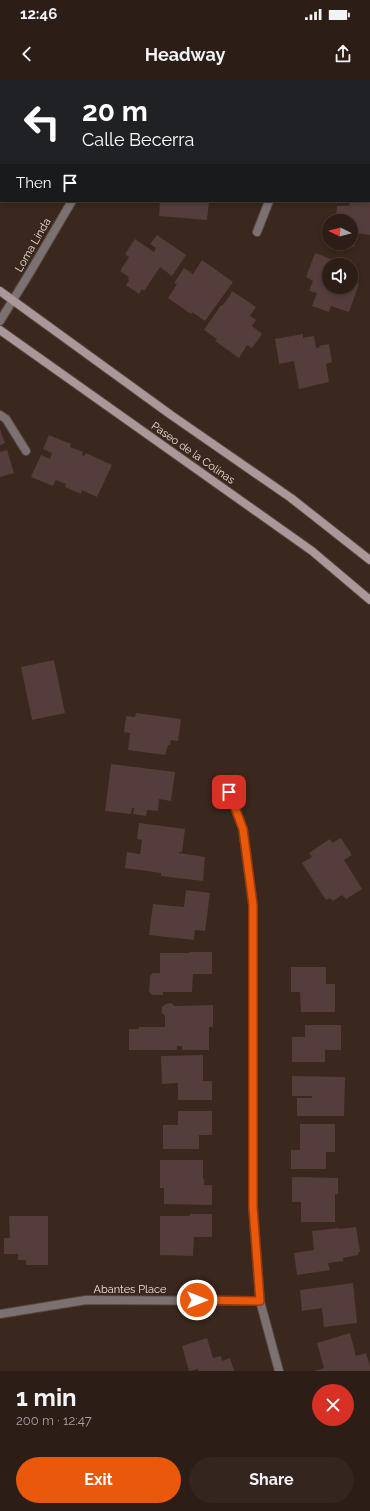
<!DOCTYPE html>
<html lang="en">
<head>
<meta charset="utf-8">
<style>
  body { margin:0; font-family:Raleway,sans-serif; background:#34261f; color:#f1f3f6; height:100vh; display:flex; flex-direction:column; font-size:15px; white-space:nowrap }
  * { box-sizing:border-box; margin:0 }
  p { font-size:13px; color:#a6a2a1 }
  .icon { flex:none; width:22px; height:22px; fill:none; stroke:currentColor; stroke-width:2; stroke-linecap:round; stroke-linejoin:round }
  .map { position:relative; height:1291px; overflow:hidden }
  .side { display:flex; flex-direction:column; background:#2c1d16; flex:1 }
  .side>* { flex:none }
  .top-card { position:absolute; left:0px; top:0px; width:370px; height:122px; box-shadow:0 2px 6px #0003,0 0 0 1px #483b35; background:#202124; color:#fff; overflow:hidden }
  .needle { width:26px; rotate:276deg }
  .buttons { position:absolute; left:322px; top:134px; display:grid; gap:8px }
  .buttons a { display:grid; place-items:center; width:36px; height:36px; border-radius:50%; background:#2c1d16; box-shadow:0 2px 6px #0003,0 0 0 1px #483b35; font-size:20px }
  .pin { position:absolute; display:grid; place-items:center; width:34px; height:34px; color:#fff; margin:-17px; border-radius:8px; box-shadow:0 2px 6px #0006 }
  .me { position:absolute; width:44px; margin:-22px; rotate:90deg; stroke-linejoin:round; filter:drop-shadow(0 0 3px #0008) }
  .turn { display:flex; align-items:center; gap:14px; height:84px; padding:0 16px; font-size:18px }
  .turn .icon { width:52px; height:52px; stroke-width:2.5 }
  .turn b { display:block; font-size:28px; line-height:34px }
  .then { display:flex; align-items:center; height:38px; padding:0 16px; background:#0003; gap:8px; font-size:15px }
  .round { display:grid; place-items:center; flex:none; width:42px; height:42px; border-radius:21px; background:#34261f }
  .summary { display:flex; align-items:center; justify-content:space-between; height:68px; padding:0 16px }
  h1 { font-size:24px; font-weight:700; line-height:30px }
  .button { display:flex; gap:8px; margin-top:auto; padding:8px 16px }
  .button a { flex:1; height:46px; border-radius:24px; background:#ea580c; color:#fff; font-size:16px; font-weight:700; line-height:46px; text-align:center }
  .button a+a { background:#34261f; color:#f1f3f6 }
  .status { display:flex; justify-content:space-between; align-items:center; height:28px; padding:0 20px; background:#2c1d16; direction:ltr }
  .status svg { height:11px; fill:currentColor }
  header { display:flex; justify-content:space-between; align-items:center; height:52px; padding:0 16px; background:#2c1d16; font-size:18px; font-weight:700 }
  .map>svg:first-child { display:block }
  .building { fill:#553d3c }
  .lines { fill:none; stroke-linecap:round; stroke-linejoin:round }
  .lane-casing { stroke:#57453b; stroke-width:10 }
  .street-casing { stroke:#57453b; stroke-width:10 }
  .secondary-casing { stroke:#57453b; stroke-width:10 }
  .lane { stroke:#7c7172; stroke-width:8 }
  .street { stroke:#7c7172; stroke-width:8 }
  .secondary { stroke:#aa979a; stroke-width:8 }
  .route-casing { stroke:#983908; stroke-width:10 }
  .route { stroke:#ea580c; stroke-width:7 }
  .labels { text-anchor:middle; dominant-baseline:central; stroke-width:3; stroke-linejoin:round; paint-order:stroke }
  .street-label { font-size:11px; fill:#eee1db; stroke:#3a271d }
</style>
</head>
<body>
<div class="status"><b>12:46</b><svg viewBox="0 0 49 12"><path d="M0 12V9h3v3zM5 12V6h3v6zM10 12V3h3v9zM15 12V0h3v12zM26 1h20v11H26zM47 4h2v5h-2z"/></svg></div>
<header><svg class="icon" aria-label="back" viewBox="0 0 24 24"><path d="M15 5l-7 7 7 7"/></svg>Headway<svg class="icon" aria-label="share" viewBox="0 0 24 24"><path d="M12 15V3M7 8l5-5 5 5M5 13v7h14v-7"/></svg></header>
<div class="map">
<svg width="370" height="1291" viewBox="0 0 370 1291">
  <rect width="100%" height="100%" fill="#3a271d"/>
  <!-- building -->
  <path class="building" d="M160,121H209L207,140L159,136Z
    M350,121H368L367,123H370V155L356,153L354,167L329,165L330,163H351V141H332V137H336L337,126H349Z
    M157,155L186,175L172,196L160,187L144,211L142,209L139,214L126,205L129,201L128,199L129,197L120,191L129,177L125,174L135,159L154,172L156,168L150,164Z
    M315,173L339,182L338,185H329V207H351V201L359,204L349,232L331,226L329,232L312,226L317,213L309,211L313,201L306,197Z
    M202,180L233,202L205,241L192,232L191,234L168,218L177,204L174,203L184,188L193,194Z
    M232,211L256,227L250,236L256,240L252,246L262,254L252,268L247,265L239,278L215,261L217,259L204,250L221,225L222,226L229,217Z
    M303,254V258L314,256L316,268L320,267L319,266L329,264L332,282L326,284L329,302L299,309L294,281L279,284L275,259Z
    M0,349L5,363L0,365Z
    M49,355L71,364L70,367L83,372L82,375L84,376L86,373L112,385L97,417L82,410L81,414L65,407L66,404L56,400L53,406L31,397L41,375L50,379L52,373L43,369Z
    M7,370L14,393L0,397V372Z
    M54,580L65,633L32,640L21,587Z
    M136,633L181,639L178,661L171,660L170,665H168L165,675L128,670L130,653L124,652L126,636L135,637Z
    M111,684L175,692L171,721L159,719L158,731L147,730L146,736L133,734L134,728H132L131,734L105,731Z
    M139,743L185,749L182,772H179V773L205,777L203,801L161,796V793L125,788L127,772L140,774L142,760L137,759Z
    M341,758L352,775L344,780L362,809L346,819L342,815L333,821L330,818L326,820L302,783L312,777L309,773L330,759L332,763Z
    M186,810L210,813L205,851L195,850L194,860L149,855L153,824L184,827Z
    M189,872H212V894H193L192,912H163V915H153L149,912L150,896L153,893H160V873H189Z
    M291,887H326V904H335V932H301L300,912H291Z
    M172,923L174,926L213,925V947H209V970H182V966H177V970H129V949H139V947H165V936L162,933V927L166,924Z
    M305,945H341V970H325V982H292V957H305Z
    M203,975V1001H212V1020H178V1003L162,1004L161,976Z
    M292,996L345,997L344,1036H297V1018H312V1016H292Z
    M178,1031H212V1055H199V1069H163V1045H178Z
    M300,1044H335V1072H326V1089H291V1070H300Z
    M160,1080H203V1099H204V1105H212V1125L164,1124V1108H160Z
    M292,1097L338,1098V1114H335V1142H301V1122H292Z
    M190,1134H212V1157H194L193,1176L160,1175V1136H190Z
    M9,1136H48V1185H26V1180H18V1174H4V1158H10Z
    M356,1147L360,1172H358V1175L343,1178V1181L328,1183L330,1190L297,1195L294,1173L314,1170L312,1151L339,1148V1149Z
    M353,1203L357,1243L324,1247L322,1228L302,1231L300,1210Z
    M350,1253L356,1276L366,1273L370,1286V1291H314L324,1288L317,1263Z
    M207,1258L213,1278L221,1276L222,1281L230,1278L234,1291H199L198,1289L189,1291L182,1266Z"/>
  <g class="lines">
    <!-- lane casing -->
    <g class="lane-casing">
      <path id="lane" d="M0,335L6,339L26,371"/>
    </g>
    <!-- street casing -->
    <g class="street-casing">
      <path id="street" d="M283,0V1
        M102,1V0
        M0,9L1,10
        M257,152L269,121
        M0,241L29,194L72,121
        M229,712L243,749L253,825V1127L260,1221L279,1291
        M0,1234L86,1220L260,1221"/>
    </g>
    <!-- secondary casing -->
    <g class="secondary-casing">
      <path id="secondary" d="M0,211L171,335L291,418L370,480
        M0,250L312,471L370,520"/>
    </g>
    <!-- lane -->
    <use href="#lane" class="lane"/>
    <!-- street -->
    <use href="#street" class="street"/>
    <!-- secondary -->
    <use href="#secondary" class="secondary"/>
  </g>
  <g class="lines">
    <!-- route casing -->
    <g class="route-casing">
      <path id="route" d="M197,1220L260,1221L253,1127V825L243,749L229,712"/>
    </g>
    <!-- route -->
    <use href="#route" class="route"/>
  </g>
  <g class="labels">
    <!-- street labels -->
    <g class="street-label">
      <text transform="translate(33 165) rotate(-60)">Loma Linda</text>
      <text transform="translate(193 373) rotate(35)">Paseo de la Colinas</text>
      <text x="130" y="1209">Abantes Place</text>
    </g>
  </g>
</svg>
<div class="buttons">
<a><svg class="needle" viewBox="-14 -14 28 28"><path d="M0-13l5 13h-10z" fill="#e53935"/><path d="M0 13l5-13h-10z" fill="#a6a2a1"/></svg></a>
<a><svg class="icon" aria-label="sound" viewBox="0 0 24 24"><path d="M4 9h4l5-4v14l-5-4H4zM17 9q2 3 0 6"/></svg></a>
</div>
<div class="pin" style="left:229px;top:712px;background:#d93025"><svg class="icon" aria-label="arrive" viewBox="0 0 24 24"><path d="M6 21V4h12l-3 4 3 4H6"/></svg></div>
<svg class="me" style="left:197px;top:1220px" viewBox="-20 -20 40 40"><circle r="17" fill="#ea580c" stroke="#fff" stroke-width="3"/><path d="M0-11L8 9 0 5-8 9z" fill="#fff"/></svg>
<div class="top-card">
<div class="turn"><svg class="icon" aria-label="left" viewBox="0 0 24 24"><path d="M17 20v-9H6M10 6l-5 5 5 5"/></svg><div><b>20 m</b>Calle Becerra</div></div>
<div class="then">Then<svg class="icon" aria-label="arrive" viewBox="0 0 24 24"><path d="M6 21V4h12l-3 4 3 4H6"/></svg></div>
</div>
</div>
<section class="side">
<div class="summary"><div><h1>1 min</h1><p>200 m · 12:47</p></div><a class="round" style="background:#d93025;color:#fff"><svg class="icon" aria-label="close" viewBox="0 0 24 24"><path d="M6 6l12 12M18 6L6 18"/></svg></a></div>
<div class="button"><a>Exit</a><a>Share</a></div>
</section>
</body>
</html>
